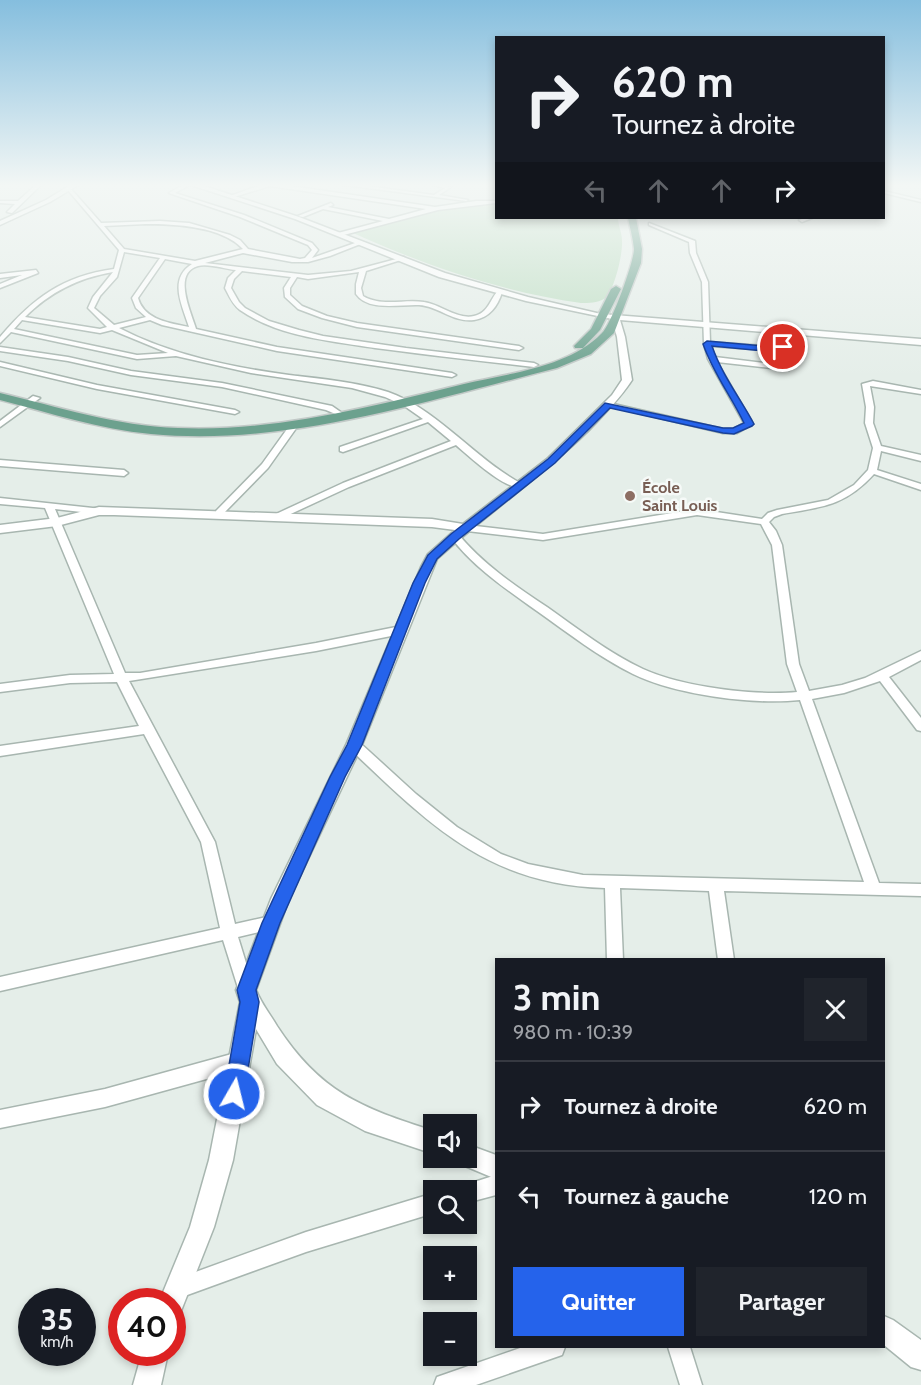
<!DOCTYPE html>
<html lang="fr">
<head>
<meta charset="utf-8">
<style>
  body { margin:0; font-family:Cabin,sans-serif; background:#20242c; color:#f1f3f6; height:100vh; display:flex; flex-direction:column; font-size:22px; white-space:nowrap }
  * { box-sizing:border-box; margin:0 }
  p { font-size:20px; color:#9ea1a6 }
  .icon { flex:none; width:33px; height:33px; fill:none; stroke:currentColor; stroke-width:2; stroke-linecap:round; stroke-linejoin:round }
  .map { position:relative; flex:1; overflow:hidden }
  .side { position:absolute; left:495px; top:958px; width:390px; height:390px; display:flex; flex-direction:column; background:#171b24; border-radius:0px; box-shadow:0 3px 9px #0003 }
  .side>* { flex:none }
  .guide { position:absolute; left:495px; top:36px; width:390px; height:183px; border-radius:0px; box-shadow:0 3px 9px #0003; background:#171b24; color:#f1f3f6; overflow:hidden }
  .tools { position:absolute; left:423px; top:1114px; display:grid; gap:12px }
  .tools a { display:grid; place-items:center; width:54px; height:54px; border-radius:0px; background:#171b24; box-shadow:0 3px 9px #0003; font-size:30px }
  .speed { position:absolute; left:18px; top:1288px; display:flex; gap:12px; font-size:30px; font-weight:700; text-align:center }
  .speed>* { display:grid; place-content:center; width:78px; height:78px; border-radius:50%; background:#171b24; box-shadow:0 3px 9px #0003; line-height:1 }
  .speed small { font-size:15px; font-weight:400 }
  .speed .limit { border:9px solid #d22; background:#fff; color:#111 }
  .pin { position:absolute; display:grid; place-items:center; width:51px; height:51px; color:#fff; margin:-26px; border:3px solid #fff; border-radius:50%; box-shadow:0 2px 6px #0007 }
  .me { position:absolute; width:66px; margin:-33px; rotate:8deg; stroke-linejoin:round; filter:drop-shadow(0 0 4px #0008) }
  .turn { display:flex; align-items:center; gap:21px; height:126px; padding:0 18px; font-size:27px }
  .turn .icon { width:78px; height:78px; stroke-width:2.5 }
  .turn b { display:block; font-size:42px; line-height:51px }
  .lanes { display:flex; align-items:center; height:57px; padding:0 18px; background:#0003; justify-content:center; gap:30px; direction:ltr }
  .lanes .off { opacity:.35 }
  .round { display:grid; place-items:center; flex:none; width:63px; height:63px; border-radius:0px; background:#20242c }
  .head { display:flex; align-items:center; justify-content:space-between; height:102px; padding:0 18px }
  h1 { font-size:36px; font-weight:700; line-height:45px }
  .cta { display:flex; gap:12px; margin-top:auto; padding:12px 18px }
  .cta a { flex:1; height:69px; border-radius:0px; background:#2563eb; color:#fff; font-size:24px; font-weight:700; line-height:69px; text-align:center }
  .cta a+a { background:#20242c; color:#f1f3f6 }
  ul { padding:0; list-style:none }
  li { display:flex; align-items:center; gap:18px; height:90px; padding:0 18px; border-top:2px solid #363941 }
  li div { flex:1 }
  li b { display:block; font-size:22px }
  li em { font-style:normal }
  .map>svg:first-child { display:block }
  .green { fill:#bfdec4 }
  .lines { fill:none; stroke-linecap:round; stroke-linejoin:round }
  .minor-casing { stroke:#a8b6b0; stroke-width:3 }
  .tertiary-casing { stroke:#a8b6b0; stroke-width:3 }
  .primary-casing { stroke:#c2c9c7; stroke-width:3 }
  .minor { fill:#fff; fill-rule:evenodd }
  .tertiary { fill:#fff; fill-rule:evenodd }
  .primary { fill:#6ca18e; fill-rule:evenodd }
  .route { fill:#2563eb; stroke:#184099; stroke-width:1.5 }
  .education-dot { fill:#8d6e63; stroke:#f6faf8; stroke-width:2 }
  .labels { text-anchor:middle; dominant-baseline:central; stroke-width:5; stroke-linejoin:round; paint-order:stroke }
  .far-education-label { font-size:16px; font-weight:bold; fill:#785e54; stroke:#f6faf8; text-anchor:start }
</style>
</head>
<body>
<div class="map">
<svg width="921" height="1385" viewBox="0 0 921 1385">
  <rect width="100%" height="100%" fill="#e5eee9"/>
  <!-- green -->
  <path class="green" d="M485,203L496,204V218H618C618,225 622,233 622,241C623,253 614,293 604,299C597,303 589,303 581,303C503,292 423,265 351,232L467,204Z"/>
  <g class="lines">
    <!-- minor casing -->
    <g class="minor-casing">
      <path id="minor" d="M37,184H42L12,213L7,212L15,204L0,203V201H18Z
        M185,184H191L175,193L244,215L312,243L318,250L312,258L358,242L363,243L330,256L308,262H292L243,253L205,263L308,275L351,271L404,257V259L366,271L361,288L363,296C381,307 404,299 424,302C440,304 457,320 474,316C489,313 490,298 499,290L502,292C498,306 489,318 474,320C454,323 438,306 419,305C401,304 368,312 356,294V284L359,272L308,279L297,277L290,288V295L302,306L327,316L357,323L519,346L523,348L519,350L357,327L322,318L298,309L285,297L284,288L291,277L242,271L234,279L231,288L239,302L245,308L269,321L299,330L323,336L406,348L534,363L538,365L534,367C481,361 428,355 375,348C331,341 279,337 240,310C233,305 229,296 225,288L228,278L236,270C225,269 208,263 198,266C172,273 191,312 196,329L277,347L452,373L456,375L452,377L277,351L162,325L150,320L119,328C171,355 231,367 289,375C322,379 356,382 388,392C437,409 475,459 522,484V488C504,489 470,457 456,445L349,487L282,518H276V514L343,483L451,441L428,422L343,452L340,451V447L423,419L403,405L385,397L352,388L251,373L176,356L137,359L11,332L0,343V337C33,298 63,276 114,269L119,250L67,189H71L101,223L160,221L189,223L230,235L240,240L248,249L300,259L305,258L312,250L308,245L240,217L169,193ZM146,224C175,224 222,226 243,249L195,261L124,249L104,226ZM124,252L160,258L132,298L136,308L146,317L114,325L94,308L100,296L117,277ZM165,259L192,264C168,279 182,305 189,327C170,323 144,320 138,298ZM113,272L93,297L88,308L107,327L100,329L25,317C50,292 78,278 113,272ZM22,320L100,333L112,330L168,353L137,355L14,329Z
        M264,184H277L435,207L476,201H496V203L438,210L340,236L338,233L383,221L323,209L303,217L298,216L331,203L333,205L328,207L389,219L426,209L270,186L234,197L230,196Z
        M337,184H352L434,195L445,188L429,184L451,187L439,195L468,200L466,201Z
        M884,191L921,200V202L884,193Z
        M805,218H812L802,222L799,220Z
        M649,223L695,241L696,253L708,282L710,342L779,347L782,342L775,330L778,328L780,329L788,342L785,348L780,351L711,346L715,357L789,366L793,368L789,370L717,362L753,424L737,433H723L605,405L609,403L723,429H733L744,423L708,359L704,344L702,282L690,253L689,242L649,225Z
        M36,270L38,273L0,288V284L22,275L0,278V274Z
        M0,347L68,357L131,371L222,383L332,406L342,413L338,415L326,410L222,387L131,375L68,361L0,351Z
        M0,362L97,385L235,410L239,412L235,414L97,389L0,366Z
        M873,381L921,390V394L870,386L874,407L873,423L881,446L921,455V461L881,451L877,470L921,484V490L874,474C845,506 822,507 782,514L774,517L769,522L776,531L782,545L799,664L809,691L842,685L865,678L921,651V660L889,677L921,718V731L917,730L880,681L844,693L812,699L879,883L921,884V896L724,891L734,960H718L709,891L620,888L623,960H607L605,888C488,885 429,824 349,748L348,745L349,742H359L416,794L457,827L501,854L528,864L583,875L864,882L800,700C753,705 676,695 633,674C599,657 568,633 537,611C506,589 473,567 450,536L455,533L458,534C483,564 515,586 547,607C578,629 609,653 643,669C683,687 754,696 797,692L787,664L772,545L761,524L697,515L543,540L467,531L462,528L467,525L543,534L697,509L762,519L768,513L777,510L828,500L854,485L868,470L873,448L865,423L866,407L862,384Z
        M33,396L40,398L0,427V421Z
        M290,425L297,427L268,468L222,515H216V511L262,464Z
        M0,460L124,470L128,473L124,476L0,466Z
        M0,498L102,509V513L99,514L55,509L125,673H140L316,643L401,626L407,630L401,634L316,651L129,681L215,842L235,924L271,916L276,918L279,923L276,928L238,937L254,989L252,994L246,997L240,994L223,940L0,991V977L220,928L201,842L144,734L0,756V746L139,726L117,682L70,683L0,692V684L70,675L114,674L45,508L0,504Z
        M239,1052L245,1055L248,1061L245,1067L239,1070L105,1107L0,1128V1110L105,1089Z
        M496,1175V1195L466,1203V1191H458L459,1187Z
        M434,1193V1213L306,1252L179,1298L172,1295L169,1288L172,1281L179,1278L306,1232Z
        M523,1347H565L562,1355L476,1385H434L437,1377Z
        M668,1347H690L702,1385H680Z"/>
    </g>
    <!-- tertiary casing -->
    <g class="tertiary-casing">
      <path id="tertiary" d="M72,184H80L50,202L0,225V221L46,200Z
        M188,184H198L299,217L445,273L528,297L601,314L921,339V345L620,320L625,337L632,380C619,400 603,415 587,432C540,478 485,515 437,559L362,745L289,899L256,990C261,1003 270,1014 277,1026C320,1092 361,1108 434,1131V1154L365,1131L317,1105L277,1064L256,1029L233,1160L214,1227L181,1311L172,1315V1302H159L190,1227L209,1160L240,1002L236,990L271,899L346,745L421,567L428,554L455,530L432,527L114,515H99L57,526L0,533V525L57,518L99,507L432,519L463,524L547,459L612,395L622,380L617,337L612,319L526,301L439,277L295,219Z
        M466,1144L496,1155V1179L458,1163L456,1158H466Z
        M884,1316L893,1320L921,1340V1370L911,1367L884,1345Z
        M142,1353H168L161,1385H133Z"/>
    </g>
    <!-- primary casing -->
    <g class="primary-casing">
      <path id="primary" d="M628,218H636L642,249L641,263L614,333L591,354L557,368C425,401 287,447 151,434C99,429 50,413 0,400V393C59,407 116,426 178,428C276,432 369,407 464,384C509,373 568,368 602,333C611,325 634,262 634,249C633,239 630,228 628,218Z
        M616,286L621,289L600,330L583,348H575L574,346L591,329L611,289Z"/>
    </g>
    <!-- minor -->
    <use href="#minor" class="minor"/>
    <!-- tertiary -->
    <use href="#tertiary" class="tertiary"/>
    <!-- primary -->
    <use href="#primary" class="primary"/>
  </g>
  <!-- sky -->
  <linearGradient id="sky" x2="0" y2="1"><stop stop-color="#85bede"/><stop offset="0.49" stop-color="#f3f7f5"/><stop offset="1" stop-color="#f3f7f5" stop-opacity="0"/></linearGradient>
  <rect width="921" height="378" fill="url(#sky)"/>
  <!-- route -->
  <path class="route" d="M707,341L774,347L783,345L787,347L774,352L712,346C722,375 740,398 754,424L752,426L734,434L723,433L610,408L555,463L459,539L437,559L425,583L362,745L345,777L280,923L256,990L259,1002L244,1094L241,1102L234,1105L227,1102L224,1094L240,1002L237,990L262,923L330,777L347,745L413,583L428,555L451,534L548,459L605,403L723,428H733L744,423C731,396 713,373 703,344Z"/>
  <!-- markers -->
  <circle class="education-dot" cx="630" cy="496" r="6"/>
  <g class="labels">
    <!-- far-education labels -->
    <g class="far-education-label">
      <text x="642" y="487">École<tspan x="642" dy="18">Saint Louis</tspan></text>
    </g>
  </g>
</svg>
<div class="tools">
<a><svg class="icon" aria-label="sound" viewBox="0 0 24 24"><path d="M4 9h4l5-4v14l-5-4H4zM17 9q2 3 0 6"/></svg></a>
<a><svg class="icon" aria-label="search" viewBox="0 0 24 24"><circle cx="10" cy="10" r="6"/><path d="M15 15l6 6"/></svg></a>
<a>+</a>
<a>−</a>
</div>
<div class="speed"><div>35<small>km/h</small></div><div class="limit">40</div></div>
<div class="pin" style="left:783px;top:347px;background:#d93025"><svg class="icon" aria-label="arrive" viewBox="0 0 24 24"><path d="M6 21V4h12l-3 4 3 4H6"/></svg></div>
<svg class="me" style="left:234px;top:1094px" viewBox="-20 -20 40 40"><circle r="17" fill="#2563eb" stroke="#fff" stroke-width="3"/><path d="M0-11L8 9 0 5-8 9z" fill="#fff"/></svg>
<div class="guide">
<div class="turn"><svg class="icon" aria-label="right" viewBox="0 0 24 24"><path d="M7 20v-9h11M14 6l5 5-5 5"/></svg><div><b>620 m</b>Tournez à droite</div></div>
<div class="lanes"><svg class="icon off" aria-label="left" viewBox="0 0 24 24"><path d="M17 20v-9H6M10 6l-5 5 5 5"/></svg><svg class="icon off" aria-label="ahead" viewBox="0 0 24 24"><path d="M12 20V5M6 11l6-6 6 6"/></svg><svg class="icon off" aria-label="ahead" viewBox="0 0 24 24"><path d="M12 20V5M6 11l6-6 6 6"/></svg><svg class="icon" aria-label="right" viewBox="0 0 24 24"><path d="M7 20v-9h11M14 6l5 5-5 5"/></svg></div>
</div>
<section class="side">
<div class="head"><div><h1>3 min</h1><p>980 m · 10:39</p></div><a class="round"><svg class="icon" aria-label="close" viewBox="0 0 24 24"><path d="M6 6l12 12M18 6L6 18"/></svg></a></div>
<ul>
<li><svg class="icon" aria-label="right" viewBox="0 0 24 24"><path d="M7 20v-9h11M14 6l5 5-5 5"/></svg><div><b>Tournez à droite</b></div><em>620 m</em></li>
<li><svg class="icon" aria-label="left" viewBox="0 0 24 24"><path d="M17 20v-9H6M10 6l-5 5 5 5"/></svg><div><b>Tournez à gauche</b></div><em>120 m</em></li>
</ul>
<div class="cta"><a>Quitter</a><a>Partager</a></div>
</section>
</div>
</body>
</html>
